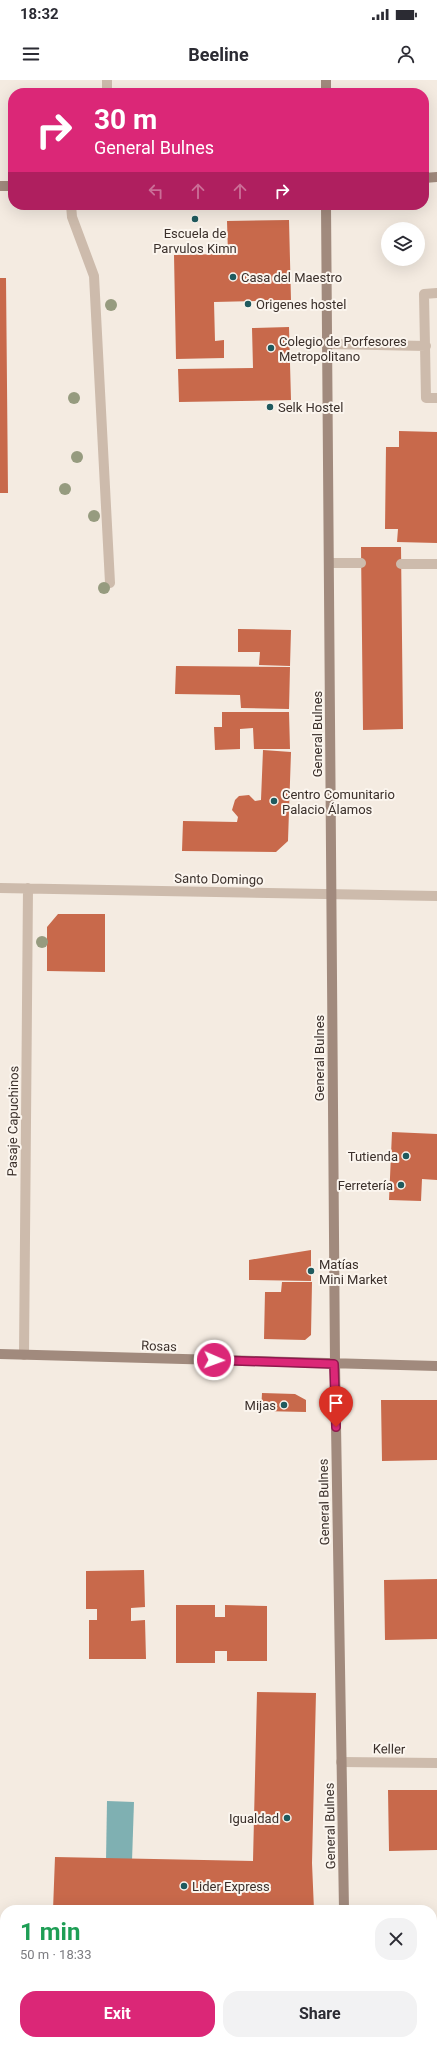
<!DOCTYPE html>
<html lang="en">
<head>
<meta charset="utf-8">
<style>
  body { margin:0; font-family:Roboto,sans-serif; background:#f2f2f3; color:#2b2b33; height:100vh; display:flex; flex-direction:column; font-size:15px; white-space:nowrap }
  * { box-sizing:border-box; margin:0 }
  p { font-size:13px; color:#7c7c81 }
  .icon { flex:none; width:22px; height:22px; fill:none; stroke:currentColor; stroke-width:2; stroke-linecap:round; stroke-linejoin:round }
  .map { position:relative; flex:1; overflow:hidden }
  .side { position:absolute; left:0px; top:1825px; width:437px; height:140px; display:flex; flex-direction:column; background:#fff; border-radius:16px 16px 0 0; box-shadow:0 4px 16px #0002 }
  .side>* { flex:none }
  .guide { position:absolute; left:8px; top:8px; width:421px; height:122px; border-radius:16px; box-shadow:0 4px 16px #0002; background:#db2777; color:#fff; overflow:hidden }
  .tools { position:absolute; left:381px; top:142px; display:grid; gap:8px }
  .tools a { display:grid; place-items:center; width:44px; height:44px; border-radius:50%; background:#fff; box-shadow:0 4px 16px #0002; font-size:20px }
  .pin { position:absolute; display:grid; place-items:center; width:34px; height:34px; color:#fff; margin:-41px -17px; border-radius:50% 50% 50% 0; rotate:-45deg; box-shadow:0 0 4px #0007 }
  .pin .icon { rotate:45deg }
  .me { position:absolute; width:44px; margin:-22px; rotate:92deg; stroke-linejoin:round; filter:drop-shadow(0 0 3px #0008) }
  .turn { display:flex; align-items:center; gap:14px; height:84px; padding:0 20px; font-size:18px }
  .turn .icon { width:52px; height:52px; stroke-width:2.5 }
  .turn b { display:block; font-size:28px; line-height:34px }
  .lanes { display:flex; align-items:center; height:38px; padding:0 20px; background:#0003; justify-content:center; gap:20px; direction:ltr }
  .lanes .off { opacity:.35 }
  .round { display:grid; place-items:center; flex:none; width:42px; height:42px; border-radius:16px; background:#f2f2f3 }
  .overview { display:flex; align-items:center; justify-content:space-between; height:68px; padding:0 20px }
  h1 { font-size:24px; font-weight:700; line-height:30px; color:#1e9e55 }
  .action { display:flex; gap:8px; margin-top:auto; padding:8px 20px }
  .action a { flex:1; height:46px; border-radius:16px; background:#db2777; color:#fff; font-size:16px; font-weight:700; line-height:46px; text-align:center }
  .action a+a { background:#f2f2f3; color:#2b2b33 }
  .status { display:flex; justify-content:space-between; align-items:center; height:28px; padding:0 20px; background:#fff; direction:ltr }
  .status svg { height:11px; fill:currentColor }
  header { display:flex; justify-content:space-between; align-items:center; height:52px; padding:0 20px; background:#fff; font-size:18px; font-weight:700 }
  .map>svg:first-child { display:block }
  .water { fill:#7fb0b2 }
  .building { fill:#c8694b }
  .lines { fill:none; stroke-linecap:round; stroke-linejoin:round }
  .lane { stroke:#cdbbac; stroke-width:10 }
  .street { stroke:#cdbbac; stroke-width:10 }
  .secondary { stroke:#a18a7d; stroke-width:10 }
  .tree { fill:#969b7f }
  .route-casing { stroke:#8e194d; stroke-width:10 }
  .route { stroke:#db2777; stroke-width:7 }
  .poi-dot { fill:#1f5a5e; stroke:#fbf5ee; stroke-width:1.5 }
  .labels { text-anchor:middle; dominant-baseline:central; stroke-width:4; stroke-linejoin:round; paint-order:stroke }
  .poi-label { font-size:13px; fill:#3b302b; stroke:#fbf5ee; text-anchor:start }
  .street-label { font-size:13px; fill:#3b302b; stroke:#fbf5ee }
</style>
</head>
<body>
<div class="status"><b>18:32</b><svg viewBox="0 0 49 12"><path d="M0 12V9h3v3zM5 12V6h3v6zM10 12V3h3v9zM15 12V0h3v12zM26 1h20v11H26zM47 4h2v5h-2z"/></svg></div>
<header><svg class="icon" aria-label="menu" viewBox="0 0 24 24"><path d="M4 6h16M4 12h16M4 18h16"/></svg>Beeline<svg class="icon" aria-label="person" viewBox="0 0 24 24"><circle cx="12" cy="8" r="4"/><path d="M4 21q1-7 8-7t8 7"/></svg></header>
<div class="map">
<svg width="437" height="1965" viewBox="0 0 437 1965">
  <rect width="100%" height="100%" fill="#f4ebe1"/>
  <!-- water -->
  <path class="water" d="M107,1721L134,1722L132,1781H106Z"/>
  <!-- building -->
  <path class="building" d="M289,140L291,220L214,222L215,261L224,260V278L176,279L174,175L228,174L227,141Z
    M0,198H6L8,413H0Z
    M289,247L291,320L179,322L178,289L253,288L252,248Z
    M399,351L437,352V463L397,462L398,449H385L386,367H399Z
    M361,467H401L403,649L363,650Z
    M238,549L291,550L290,586L259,585L260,572H238Z
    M176,586L290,587L289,629L241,628L240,615L175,614Z
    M222,632H289L290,669H254L253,648L240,649V669L215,670L214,647H222Z
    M263,670L291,672L288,761L276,772L182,771L183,741L237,742L238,737L232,730L235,720L239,716L249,715L255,721L261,720Z
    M58,834H105V892L47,891V847Z
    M392,1052L437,1054V1100L422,1099L421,1121L389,1120Z
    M311,1170V1201L249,1200V1180Z
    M282,1202H312L311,1255L305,1260L264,1259L265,1212H281Z
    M262,1313L295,1314L306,1320V1332L261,1331Z
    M381,1320H437V1380L382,1381Z
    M144,1490L145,1527L131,1528V1541L145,1540L146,1579H89V1540H97V1529H86V1491Z
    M437,1499V1559L385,1560L384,1500Z
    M176,1525H215V1537H225V1525L267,1526V1581H227V1571H215V1583H176Z
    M257,1612L316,1613L312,1783L314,1830H53L55,1777L253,1781Z
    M388,1710H437V1770L389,1771Z
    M437,1886V1947H432V1887Z
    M51,1960H318L319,1965H51Z"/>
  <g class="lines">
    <!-- lane -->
    <path class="lane" d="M71,125L72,137L94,196L110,503
      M437,213L424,214L426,318H437
      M327,264L426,266
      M329,483H361
      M401,484H437"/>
    <!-- street -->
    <path class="street" d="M107,0V13
      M0,808L437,816
      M24,1275L28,808
      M341,1682L437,1683"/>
    <!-- secondary -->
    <path class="secondary" d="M326,13V0
      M424,98L437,97
      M0,106H13
      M326,125L335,1284L344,1830
      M0,1274L437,1286
      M346,1960V1965"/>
  </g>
  <!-- trees -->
  <g class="tree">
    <circle cx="111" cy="225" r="6"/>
    <circle cx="74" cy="318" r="6"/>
    <circle cx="77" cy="377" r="6"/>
    <circle cx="65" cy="409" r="6"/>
    <circle cx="94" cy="436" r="6"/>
    <circle cx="104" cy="508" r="6"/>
    <circle cx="42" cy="862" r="6"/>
  </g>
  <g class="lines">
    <!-- route casing -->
    <g class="route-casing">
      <path id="route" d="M214,1280L334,1284L336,1347"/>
    </g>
    <!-- route -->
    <use href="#route" class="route"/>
  </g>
  <!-- markers -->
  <g class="poi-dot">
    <circle cx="195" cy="139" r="4"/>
    <circle cx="233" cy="197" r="4"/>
    <circle cx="248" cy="224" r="4"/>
    <circle cx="271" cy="268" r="4"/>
    <circle cx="270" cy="327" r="4"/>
    <circle cx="274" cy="721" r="4"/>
    <circle cx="406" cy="1076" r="4"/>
    <circle cx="401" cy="1105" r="4"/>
    <circle cx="311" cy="1191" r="4"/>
    <circle cx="284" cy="1325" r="4"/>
    <circle cx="287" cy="1738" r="4"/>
    <circle cx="184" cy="1806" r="4"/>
  </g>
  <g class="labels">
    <!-- poi labels -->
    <g class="poi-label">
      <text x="195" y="153" text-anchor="middle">Escuela de<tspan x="195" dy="15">Parvulos Kimn</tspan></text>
      <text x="241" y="197">Casa del Maestro</text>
      <text x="256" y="224">Origenes hostel</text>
      <text x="279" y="261">Colegio de Porfesores<tspan x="279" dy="15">Metropolitano</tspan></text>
      <text x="278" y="327">Selk Hostel</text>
      <text x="282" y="714">Centro Comunitario<tspan x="282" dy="15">Palacio Álamos</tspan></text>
      <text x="398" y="1076" text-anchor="end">Tutienda</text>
      <text x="393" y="1105" text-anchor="end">Ferretería</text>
      <text x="319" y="1184">Matías<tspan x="319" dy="15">Mini Market</tspan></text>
      <text x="276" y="1325" text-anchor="end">Mijas</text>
      <text x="279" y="1738" text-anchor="end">Igualdad</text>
      <text x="192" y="1806">Lider Express</text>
    </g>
    <!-- street labels -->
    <g class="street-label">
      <text transform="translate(317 654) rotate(-90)">General Bulnes</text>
      <text transform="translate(219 799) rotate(1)">Santo Domingo</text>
      <text transform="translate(319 978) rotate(-90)">General Bulnes</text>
      <text transform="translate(13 1041) rotate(-89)">Pasaje Capuchinos</text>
      <text transform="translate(159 1266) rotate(2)">Rosas</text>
      <text transform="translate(324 1422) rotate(-91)">General Bulnes</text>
      <text transform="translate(389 1669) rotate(1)">Keller</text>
      <text transform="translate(330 1746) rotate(-91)">General Bulnes</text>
    </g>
  </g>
</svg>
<div class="tools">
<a><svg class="icon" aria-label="layers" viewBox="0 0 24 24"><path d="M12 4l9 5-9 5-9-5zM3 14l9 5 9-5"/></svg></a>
</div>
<div class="pin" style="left:336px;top:1347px;background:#d93025"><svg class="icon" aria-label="arrive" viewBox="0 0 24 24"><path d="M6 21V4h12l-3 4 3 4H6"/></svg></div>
<svg class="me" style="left:214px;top:1280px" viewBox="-20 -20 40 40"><circle r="17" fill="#db2777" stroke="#fff" stroke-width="3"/><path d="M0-11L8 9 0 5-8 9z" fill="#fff"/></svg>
<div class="guide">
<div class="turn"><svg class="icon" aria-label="right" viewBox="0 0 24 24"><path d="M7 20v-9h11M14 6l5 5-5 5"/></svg><div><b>30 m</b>General Bulnes</div></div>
<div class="lanes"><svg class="icon off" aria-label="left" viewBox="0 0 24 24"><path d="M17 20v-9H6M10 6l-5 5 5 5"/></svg><svg class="icon off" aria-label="ahead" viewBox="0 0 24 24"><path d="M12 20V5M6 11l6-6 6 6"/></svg><svg class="icon off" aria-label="ahead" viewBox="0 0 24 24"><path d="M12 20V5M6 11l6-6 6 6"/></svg><svg class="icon" aria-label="right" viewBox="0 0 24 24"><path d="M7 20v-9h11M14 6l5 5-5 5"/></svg></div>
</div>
<section class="side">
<div class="overview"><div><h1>1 min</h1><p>50 m · 18:33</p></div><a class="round"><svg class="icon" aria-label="close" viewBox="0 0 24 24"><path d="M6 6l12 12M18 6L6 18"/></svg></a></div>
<div class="action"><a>Exit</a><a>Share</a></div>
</section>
</div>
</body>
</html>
